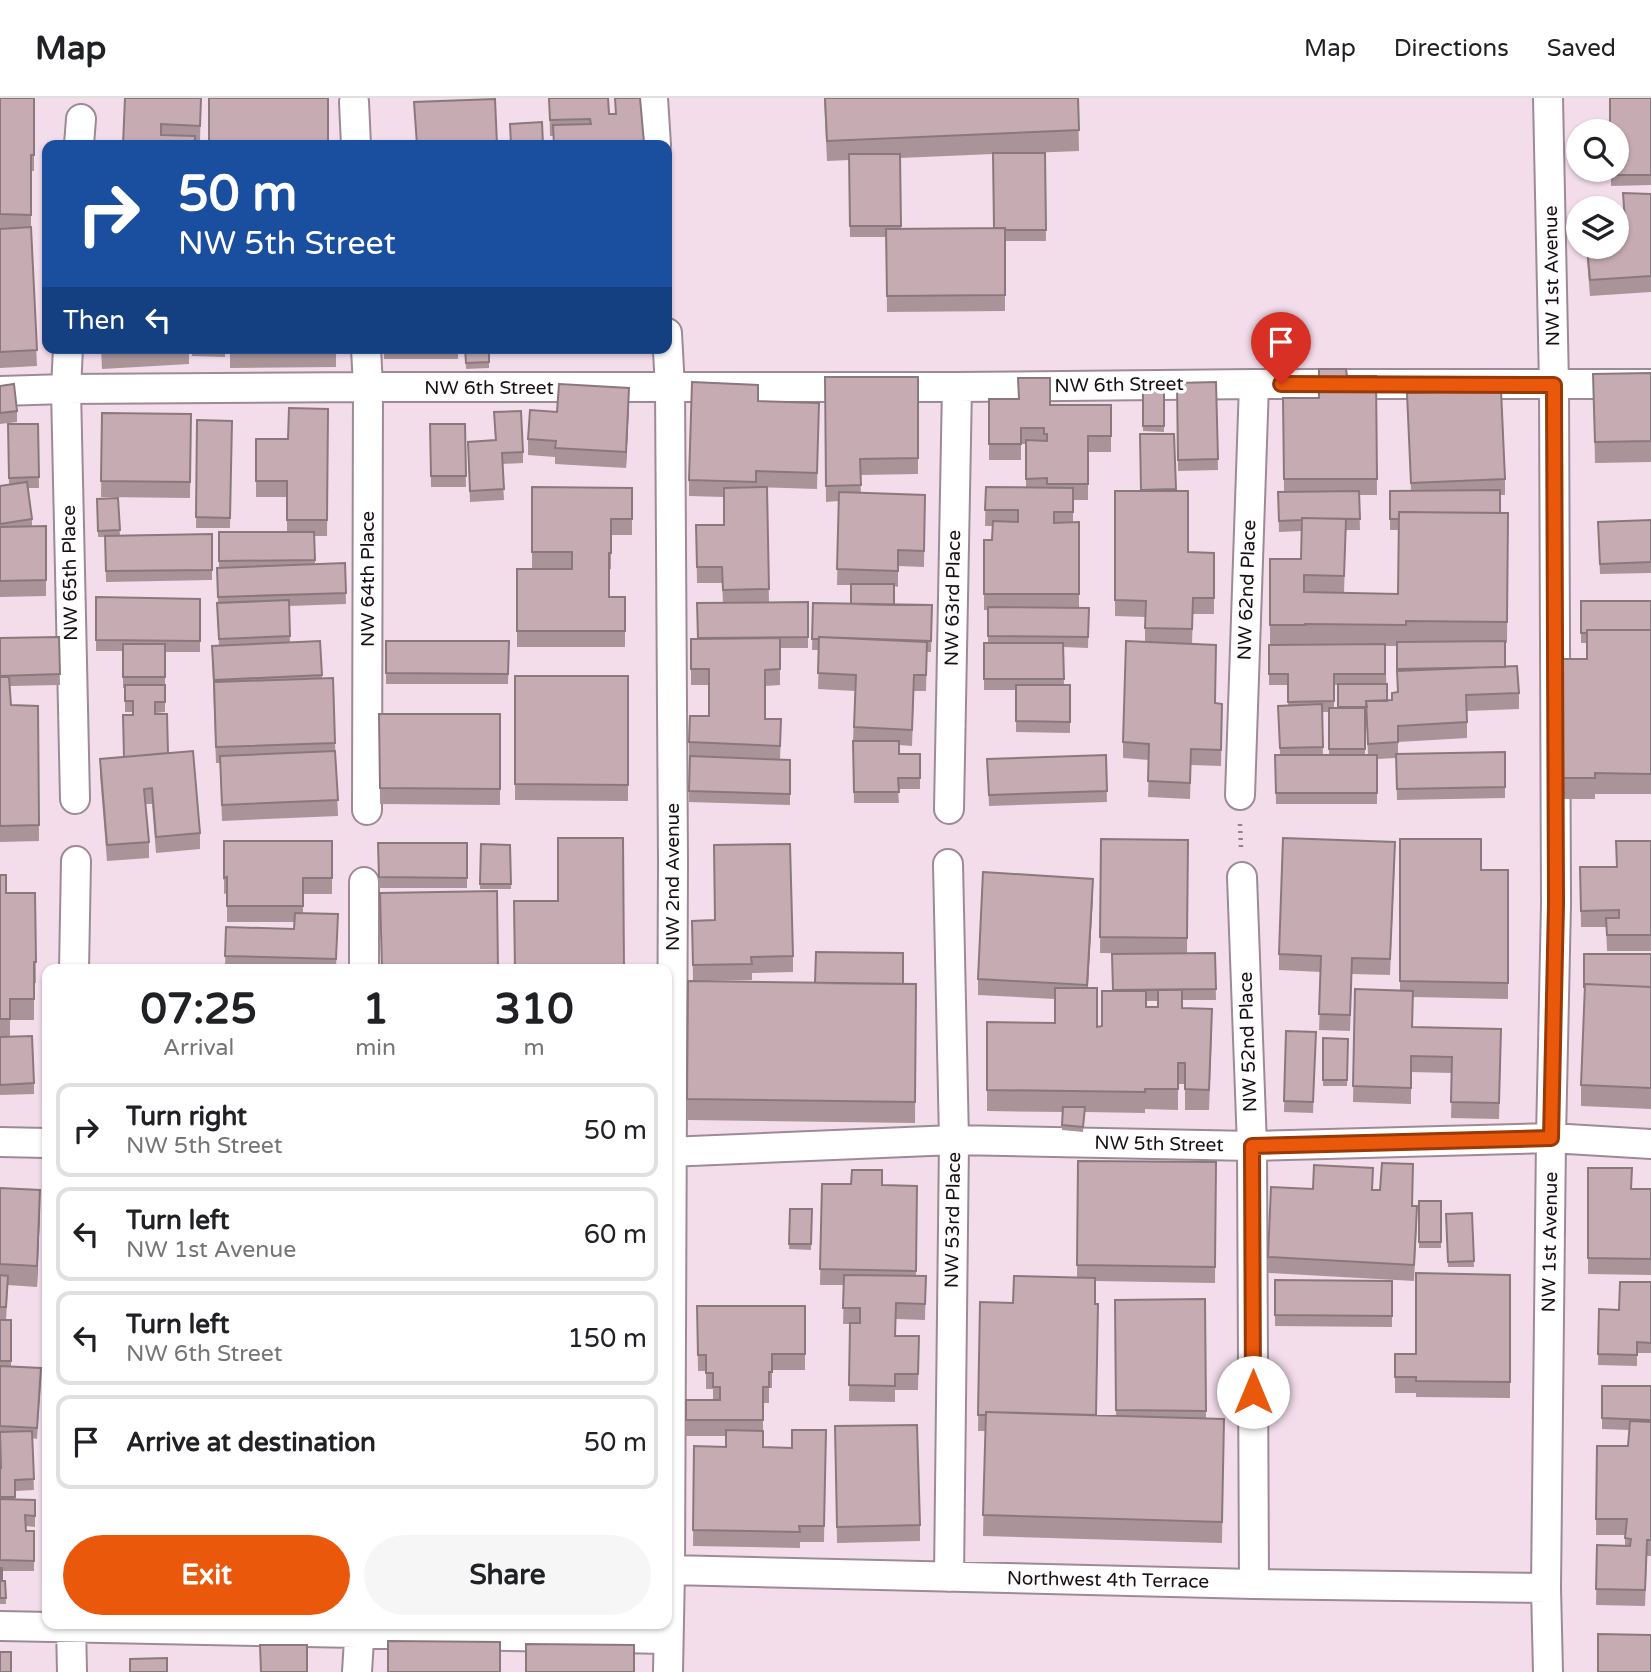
<!DOCTYPE html>
<html lang="en">
<head>
<meta charset="utf-8">
<style>
  body { margin:0; font-family:"Varela Round",sans-serif; background:#f6f6f6; color:#202124; height:100vh; display:flex; flex-direction:column; font-size:26px; white-space:nowrap }
  * { box-sizing:border-box; margin:0 }
  p { font-size:23px; color:#757577 }
  .icon { flex:none; width:38px; height:38px; fill:none; stroke:currentColor; stroke-width:2; stroke-linecap:round; stroke-linejoin:round }
  .map { position:relative; flex:1; overflow:hidden }
  .sheet { position:absolute; left:42px; top:866px; width:630px; height:665px; display:flex; flex-direction:column; background:#fff; border-radius:14px; box-shadow:0 2px 5px #0004 }
  .sheet>* { flex:none }
  .hud { position:absolute; left:42px; top:42px; width:630px; height:214px; border-radius:14px; box-shadow:0 2px 5px #0004; background:#1a4fa0; color:#fff; overflow:hidden }
  .buttons { position:absolute; left:1566px; top:21px; display:grid; gap:14px }
  .buttons a { display:grid; place-items:center; width:63px; height:63px; border-radius:50%; background:#fff; box-shadow:0 2px 5px #0004; font-size:35px }
  .pin { position:absolute; display:grid; place-items:center; width:60px; height:60px; color:#fff; margin:-72px -30px; border-radius:50% 50% 50% 0; rotate:-45deg; box-shadow:0 0 7px #0007 }
  .pin .icon { rotate:45deg }
  .me { position:absolute; width:77px; margin:-38px; rotate:0deg; stroke-linejoin:round; filter:drop-shadow(0 0 5px #0008) }
  .turn { display:flex; align-items:center; gap:24px; height:147px; padding:0 21px; font-size:32px }
  .turn .icon { width:91px; height:91px; stroke-width:2.5 }
  .turn b { display:block; font-size:49px; line-height:60px }
  .then { display:flex; align-items:center; height:66px; padding:0 21px; background:#0003; gap:14px; font-size:26px }
  .eta { display:flex; justify-content:space-evenly; align-items:center; height:119px; text-align:center }
  .eta b { font-size:42px; font-weight:700; line-height:49px }
  .button { display:flex; gap:14px; margin-top:auto; padding:14px 21px }
  .button a { flex:1; height:80px; border-radius:42px; background:#ea580c; color:#fff; font-size:28px; font-weight:700; line-height:80px; text-align:center }
  .button a+a { background:#f6f6f6; color:#202124 }
  ul { padding:0; list-style:none }
  li { display:flex; align-items:center; gap:21px; height:94px; margin:0 14px 10px; padding:0 7px; border:4px solid #e0e0e0; border-radius:14px }
  li div { flex:1 }
  li b { display:block; font-size:26px }
  li em { font-style:normal }
  header { display:flex; align-items:center; gap:42px; box-sizing:border-box; height:98px; padding:0 35px; background:#fff; border-bottom:2px solid #e0e0e0 }
  header strong { font-size:33px }
  nav { display:flex; gap:38px; margin-inline-start:auto; font-size:24px }
  .map>svg:first-child { display:block }
  .lines { fill:none; stroke-linecap:round; stroke-linejoin:round }
  .minor-casing { stroke:#9e8a97; stroke-width:32 }
  .path { stroke:#92828d; stroke-width:4.5; stroke-dasharray:2 5; stroke-linecap:butt }
  .minor { stroke:#fff; stroke-width:28 }
  .wall { fill:#aa9499; fill-rule:evenodd }
  .shaded-wall { fill:#8b787d }
  .building { fill:#c6acb2; stroke:#8b787d; stroke-width:2 }
  .route-casing { stroke:#983908; stroke-width:18 }
  .route { stroke:#ea580c; stroke-width:12 }
  .labels { text-anchor:middle; dominant-baseline:central; stroke-width:7; stroke-linejoin:round; paint-order:stroke }
  .street-label { font-size:19px; fill:#181015; stroke:#fff }
</style>
</head>
<body>
<header>
<strong>Map</strong>
<nav><a>Map</a><a>Directions</a><a>Saved</a></nav>
</header>
<div class="map">
<svg width="1651" height="1574" viewBox="0 0 1651 1574">
  <rect width="100%" height="100%" fill="#f3ddeb"/>
  <g class="lines">
    <!-- minor casing -->
    <g class="minor-casing">
      <path id="minor" d="M653,0L656,47
        M354,4L356,47
        M79,47L81,21
        M667,235L670,290L673,764L670,1472L668,1574
        M68,250L66,291L75,701
        M366,250L368,289L367,712
        M0,293L66,291L368,289H957L1254,286H1651
        M1240,697L1254,286
        M949,711L957,289
        M948,766L954,1042L949,1479
        M1242,779L1252,1048L1254,1486
        M364,784V872
        M74,872L76,763
        M0,1044L47,1045
        M667,1054L954,1042L1252,1048L1551,1040L1651,1046
        M670,1472L1254,1486L1546,1490
        M71,1526L72,1574
        M0,1528L668,1541
        M357,1574L360,1526
        M1548,1574L1546,1490L1551,1040L1556,806L1554,287L1548,0"/>
    </g>
    <!-- path -->
    <path class="path" d="M1240,726L1241,749"/>
    <!-- minor -->
    <use href="#minor" class="minor"/>
  </g>
  <!-- wall -->
  <path class="wall" d="M0,0H34V73H31V131L37,268L0,270Z
    M201,0L200,44L123,47Z
    M549,0L609,16H615L640,0L644,47H646H553V38H550Z
    M824,0H1078L1079,53L1029,55H1045L1046,143H1005V213L887,214L886,139H850L849,62L827,63ZM993,56L994,130L901,131L900,60Z
    M1651,0V87L1611,88V72Z
    M1623,95L1651,96V194L1590,198L1586,149H1617L1624,123Z
    M101,250H189V266L102,271Z
    M192,250H225V259L192,258Z
    M230,250H336V269L230,270Z
    M384,250H458V261H384Z
    M465,250H489V270L466,271Z
    M1651,275V364L1595,365L1593,276Z
    M1347,278H1376L1377,397H1359L1360,432H1346L1344,495L1398,496L1399,432H1390V393H1411L1407,295L1505,381V397H1500V415H1508L1507,545H1505V569L1519,595V611L1467,613V640L1398,644V656L1505,654V700L1397,702L1396,660L1377,661V706H1276L1275,657H1280L1278,608L1288,607V587H1269V547H1270V461H1301L1302,433L1279,434L1278,394H1284L1283,300H1319ZM1385,548H1397L1398,594L1392,602L1387,603ZM1334,587H1338V610H1334ZM1322,614H1329V657H1323ZM1365,614H1366L1368,657H1365Z
    M825,279H918V376L860,377L861,395L925,397L924,469L898,468V489L894,488V507H932L931,554H927L926,593H914L912,648L899,647V656H920V691H898L899,705H854L853,643L855,593L818,591L819,552H812L813,505L851,506V487H837L839,403L826,404Z
    M1216,284L1218,372L1178,373L1177,285Z
    M0,288L17,313V324L0,326Z
    M1143,292H1164V334L1143,333Z
    M989,301H1018L1050,307H1111V354H1088V402H1073V425L1079,424V510H1089L1088,550L1063,549L1064,587H1070V635L1016,634V592H984V545H988V512H984V442H992V428H985L986,389L1026,390V346H1021V362H989Z
    M758,303L819,305L817,391L756,389H767L769,505L808,504V550H780V587L765,588V621L781,637L780,661L790,662V707L689,704V644L709,618V587H691V541H697V505H723L722,485H697L696,427H724V399L689,398V382Z
    M629,306L626,370L555,366V359L528,357V341L557,314Z
    M328,311L327,438H314L315,466L345,465L346,506L289,508L290,545L320,543L322,580L335,645L338,718L222,723L220,665H216L212,559V548H219L217,516V505H218L217,470H219V434H287V399H256V341H288Z
    M494,314L523,354V365L502,366L504,402L470,404L468,355L495,342Z
    M102,315L191,316L190,400L101,399Z
    M197,322L232,323L230,430H196Z
    M8,326H38L39,390H28L32,421V428H46V498L0,499V388L9,387Z
    M430,326H465L466,389H431Z
    M1174,336L1176,393L1188,454L1214,455V516H1193L1192,546L1215,605L1222,606L1221,668L1191,667L1190,701L1148,699L1149,662L1123,660V644L1145,544V519L1115,518V393H1141Z
    M532,389L632,390V437H611V471H609V499H625V549H517V471H572V470H532Z
    M118,400L120,437L212,436V482L106,484L105,439H98L97,401Z
    M1651,422V475L1600,476L1598,435Z
    M96,499L200,501V554H165V614L155,615L168,655L200,735V751L156,755L152,706H145L149,744V760L107,763L100,677V661L124,659L133,614H125V590H123V553H96Z
    M1581,503H1651V696H1595V701H1562V561H1587V545H1581Z
    M59,539L60,587L10,588L11,607L38,608L39,743L0,744V540Z
    M386,543H509L508,586H386Z
    M515,578H628V703L515,702Z
    M379,616H500V707L380,706Z
    M1106,657L1107,704L989,708L987,661Z
    M1101,741L1188,742L1187,856L1215,855L1216,902H1182V910L1212,932L1209,1012H1185V986H1178V1012L1145,1011V1015L1085,1014L1083,1034L1062,1032L1063,1014L987,1013V924L1055,925V901L978,897V881L1093,797L1088,890L1097,929L1102,928L1113,893L1162,856L1100,855ZM1146,903H1158V909H1146Z
    M1400,741L1481,772H1508V901L1413,899V929L1501,947L1499,1021L1451,1020L1452,975L1411,974V1006L1353,1004L1355,891L1400,892Z
    M224,743H332V796H303V815L338,816L336,872L225,869L226,829L294,831L295,824H227V795L224,796Z
    M1616,743H1651V853H1607L1606,829H1581L1580,769H1616Z
    M378,745H467V790H379Z
    M481,746L510,747L511,791H480Z
    M1395,760L1390,877L1352,876L1350,933L1319,932L1321,874L1279,872V856Z
    M0,777L6,795H35L36,885H34V922H10V939L34,985V996L0,997Z
    M692,823L793,858V874L752,875V882L693,883Z
    M1651,856V1011L1581,1008V987Z
    M688,883L916,886L915,1025L687,1022Z
    M1286,933L1316,934L1313,1015L1284,1014Z
    M1323,940L1348,941L1347,988H1323Z
    M1078,1063L1216,1064L1215,1185L1095,1183L1096,1317L1116,1318L1115,1202L1205,1201L1206,1321H1224L1222,1445L983,1438L985,1333H978L980,1204L1013,1205L1077,1180Z
    M1588,1070L1631,1091H1651V1177L1588,1176Z
    M1413,1082L1412,1108L1417,1124L1414,1183L1268,1175V1159L1313,1091L1380,1092Z
    M822,1086L917,1088L916,1177L926,1178L925,1222L896,1221V1238H919L918,1292H895V1304L849,1303L850,1226H843L844,1187H820Z
    M0,1090L40,1113L37,1189L8,1187L6,1222H11V1269L41,1281L37,1341L32,1340L34,1392L15,1393V1401L35,1402V1429L26,1428V1433H34V1473H2V1483H5L6,1506H0Z
    M1419,1103H1441V1150H1419Z
    M790,1111H812L811,1152L789,1151Z
    M1472,1115L1474,1169H1448L1446,1116Z
    M1510,1177V1300L1416,1299V1295H1395V1256H1416Z
    M1275,1182L1392,1183V1229L1275,1228Z
    M1651,1184V1255H1637V1268L1598,1267L1599,1211L1619,1212Z
    M697,1208H805V1272H772V1290H769V1305H763V1349L792,1350L826,1332L824,1444H800V1450L693,1448L694,1348L726,1349V1338H686V1302H713V1291H706V1273H698Z
    M1602,1288H1651V1458H1647L1645,1508L1596,1507L1597,1447L1625,1448V1437H1596L1597,1348H1628L1629,1332L1602,1331Z
    M835,1328L920,1427V1443L837,1445Z"/>
  <!-- shaded-wall -->
  <path class="shaded-wall" d="M629,290V306L626,370V354Z
    M1093,781V797L1087,903V887Z
    M40,1092V1113L37,1189V1168Z"/>
  <!-- building -->
  <path class="building" d="M0,0H34V57H31V117L0,116Z
    M125,0H201L200,28L161,26V37L195,38V47H123Z
    M209,0H328V47H209Z
    M549,0H608L609,16H616L615,0H640L644,45L626,46V47H554L553,27L591,26L590,21L550,22Z
    M825,0H1078L1079,32L827,43Z
    M1610,0H1651V77H1611V72H1617V33H1610Z
    M495,1L497,47H417L414,4Z
    M542,24L543,47H511L510,26Z
    M993,55H1045L1046,132H1005V130H994Z
    M849,56H900L901,128H850Z
    M1623,95L1651,96V178L1590,182L1587,149H1617V123H1625Z
    M31,129L37,252L0,254V131Z
    M1005,130V197L887,198L886,131Z
    M102,250H178L102,255Z
    M230,250H336V253L230,254Z
    M465,250H489V264L466,265Z
    M1319,271H1346L1347,278H1376L1377,381H1284L1283,300H1319Z
    M1651,275V343L1595,344L1593,276Z
    M825,279H918V360L860,361L861,387L826,388Z
    M1018,280H1050V307H1111V338H1088V386H1047V380L1026,381V342L1047,343V336H1044V330H1021V346H989V301H1019Z
    M692,284L758,287V303L819,305L817,375L756,373V384L689,382Z
    M1216,284L1218,361L1178,362L1177,285Z
    M14,286L17,313L0,315V288Z
    M559,286L629,290L626,354L555,350L556,343L528,341L530,312L557,314Z
    M1143,292H1164V328H1143Z
    M1501,292L1505,381L1411,385L1407,295Z
    M289,310L328,311L327,422H287V383H256V341H288Z
    M521,313L523,354L502,355L504,391L470,393L468,344L496,342L494,314Z
    M102,315L191,316L190,384L101,383Z
    M197,322L232,323L230,420L196,419Z
    M8,326H38L39,379L9,380Z
    M430,326H465L466,378H431Z
    M1140,336H1174L1176,391L1141,392Z
    M27,384L32,421L0,426V388Z
    M532,389L632,390V421H611V455H609V499H625V533H517V471H572V454H532Z
    M767,389L769,491L723,492L722,469H697L696,427H724V390Z
    M986,389L1073,390V414H1054V425L1079,424V496H984V442H992L993,423L1018,424V412H985Z
    M1500,392V415L1399,414V421H1390V393Z
    M1115,393H1188V454L1214,455V500H1193L1192,531L1145,530L1146,503L1115,502Z
    M1359,393L1360,421L1302,420V422L1279,423L1278,394Z
    M839,394L925,397L924,453L898,452V473L837,471Z
    M118,400L120,432L98,433L97,401Z
    M1399,414L1508,415L1507,524L1406,523V527L1305,526V527H1270V461H1301L1302,420L1346,421L1344,478L1304,477V494L1398,496Z
    M1651,422V464L1600,466L1598,424Z
    M46,428V482L0,483V429Z
    M219,434H314L315,462L219,463Z
    M212,436V472L106,473L105,438Z
    M345,465L346,495L218,499L217,470Z
    M851,486H894V507L851,506Z
    M96,499L200,501V543L96,542Z
    M289,502L290,538L219,541L217,505Z
    M1581,503H1651V532H1587V535H1581Z
    M808,504V539L698,540L697,505Z
    M813,505L932,507L931,543L819,539V541H812Z
    M988,509L1089,510L1088,539L988,538Z
    M1587,532H1651V676L1595,675V680H1562V561H1587Z
    M59,539L60,576L0,578V540Z
    M819,539L927,544L926,577H914L912,632L854,629L856,577L818,575Z
    M780,540V571L765,572V621H781L780,648L689,644L690,618H709V571H691V541Z
    M320,543L322,577L214,582L212,548Z
    M386,543H509L508,576L386,575Z
    M1126,543L1216,547L1215,605L1222,606L1221,652L1191,651L1190,685L1148,683L1149,646L1123,644Z
    M1505,543V569L1397,571V544Z
    M984,545H1063L1064,581H984Z
    M123,546H165V579H123Z
    M1385,546V576H1334V603L1288,604V576H1269V547Z
    M1517,568L1519,595L1466,597L1467,624L1398,628V644L1368,646L1366,603L1392,602V595L1398,594L1397,573Z
    M515,578H628V687L515,686Z
    M0,579H9L11,607L38,608L39,727L0,728Z
    M333,580L335,645L216,649L214,584Z
    M1338,586H1387V603H1366L1367,609H1338Z
    M125,587H165V604H155V616H167L168,655L124,659L123,617H133V603H125Z
    M1016,587H1070V624L1016,623Z
    M1322,606L1323,649L1280,650L1278,608Z
    M1329,610H1365V651H1329Z
    M379,616H500V691L380,690Z
    M853,643H899V656H920V680H898L899,694H854Z
    M193,653L200,735L156,739L152,690L144,691L149,744L107,747L100,661Z
    M335,653L338,702L222,707L220,658Z
    M1505,654V689L1397,691L1396,656Z
    M1106,657L1107,693L989,697L987,661Z
    M1275,657H1377V695H1276Z
    M690,658L790,662V696L689,693Z
    M558,740H623L624,872H515L514,803H558Z
    M1283,740L1395,744L1390,861L1352,860L1350,917L1319,916L1321,858L1279,856Z
    M1101,741L1188,742L1187,840L1100,839Z
    M1400,741H1481V772H1508V885L1400,883Z
    M224,743H332V780H303V808H227V779L224,780Z
    M1616,743H1651V837H1607L1606,820H1619V812L1581,813L1580,769H1617Z
    M378,745H467V780L379,779Z
    M481,746L510,747L511,786H480Z
    M790,746L793,858L751,859L752,866L693,867L692,823L715,822L714,747Z
    M983,774L1093,781L1087,887L978,881Z
    M0,777H6V795H35L36,864H34V901H10V921H0Z
    M497,793L498,872L382,871L380,795Z
    M295,815L338,816L336,861L225,858L226,829L294,831Z
    M816,854L903,855V886L815,885Z
    M1215,855L1216,891L1113,892L1112,856Z
    M1584,856H1651V889L1585,886L1584,890Z
    M688,883L916,886L915,1004L687,1001Z
    M1585,886L1651,889V990L1581,987Z
    M1055,890H1097V929L1102,928V893H1146V909H1158V892H1182V910L1212,911L1209,992L1185,991V965H1178V991H1145V994L987,992V924L1055,925Z
    M1355,891L1413,893L1412,929L1501,931L1499,1005L1451,1004L1452,959L1411,958V990L1353,988Z
    M1286,933L1316,934L1313,1004L1284,1003Z
    M32,938L34,985L0,987V939Z
    M1323,940L1348,941L1347,982H1323Z
    M1063,1009H1085L1083,1029L1062,1027Z
    M1078,1063L1216,1064L1215,1169L1077,1167Z
    M1382,1065L1413,1066L1412,1108H1417L1414,1167L1268,1159L1271,1089L1313,1091L1314,1067L1373,1070L1372,1092H1380Z
    M1588,1070H1632L1631,1091H1651V1161L1588,1160Z
    M852,1072H882V1087L917,1088L916,1173L820,1171L822,1086H851Z
    M0,1090L40,1092L37,1168L0,1166Z
    M1419,1103H1441V1144H1419Z
    M790,1111H812L811,1146H789Z
    M1472,1115L1474,1163L1448,1164L1446,1116Z
    M1416,1175L1510,1177V1284L1416,1283V1279H1395V1256H1416Z
    M0,1177L8,1178L6,1209H0Z
    M844,1177L926,1178L925,1206L896,1205L895,1238H919L918,1276H895V1288L849,1287L850,1225H860V1210H843Z
    M1014,1178L1095,1180V1206H1098L1096,1317L986,1314V1317H978L980,1204L1013,1205Z
    M1275,1182L1392,1183V1218L1275,1217Z
    M1620,1184H1651V1245L1637,1244V1257L1598,1256L1599,1211L1619,1212Z
    M1205,1201L1206,1313L1116,1312L1115,1202Z
    M697,1208H805V1256H772V1274H769V1289H763V1322H686V1302H720V1289H713V1275H706V1257H698Z
    M0,1222H11V1263H0Z
    M0,1268L41,1270L37,1330L0,1328Z
    M1602,1288H1651V1322L1602,1320Z
    M986,1314L1224,1321L1222,1424L983,1417Z
    M1630,1323L1651,1324V1442H1647L1645,1492L1596,1491L1597,1447L1630,1448L1631,1441L1625,1440L1627,1421H1596L1597,1348H1628Z
    M917,1327L920,1427L837,1429L835,1328Z
    M726,1332L763,1333V1349L792,1350V1332H826L824,1428H799L800,1434L693,1432L694,1348L726,1349Z
    M32,1333L34,1381L15,1382V1399H0V1370H1L0,1334Z
    M0,1401L35,1402V1418L25,1417L26,1433H34V1463L0,1462Z
    M0,1470H2V1483H5L6,1500H0Z
    M1598,1536L1651,1537V1574H1598Z
    M388,1543L500,1544V1574H388Z
    M526,1546L634,1547V1574H526Z
    M260,1547H307V1574H261Z
    M0,1554H11V1574H0Z
    M167,1560V1574H130V1561Z"/>
  <g class="lines">
    <!-- route casing -->
    <g class="route-casing">
      <path id="route" d="M1253,1294L1252,1048L1551,1040L1556,806L1554,287L1281,286"/>
    </g>
    <!-- route -->
    <use href="#route" class="route"/>
  </g>
  <g class="labels">
    <!-- street labels -->
    <g class="street-label">
      <text transform="translate(1552 178) rotate(-91)">NW 1st Avenue</text>
      <text transform="translate(1119 287) rotate(-1)">NW 6th Street</text>
      <text x="489" y="290">NW 6th Street</text>
      <text transform="translate(70 475) rotate(-91)">NW 65th Place</text>
      <text transform="translate(368 481) rotate(-90)">NW 64th Place</text>
      <text transform="translate(1247 492) rotate(-88)">NW 62nd Place</text>
      <text transform="translate(953 500) rotate(-89)">NW 63rd Place</text>
      <text transform="translate(673 779) rotate(-90)">NW 2nd Avenue</text>
      <text transform="translate(1248 944) rotate(-92)">NW 52nd Place</text>
      <text transform="translate(1159 1046) rotate(1)">NW 5th Street</text>
      <text transform="translate(953 1122) rotate(-89)">NW 53rd Place</text>
      <text transform="translate(1550 1144) rotate(-89)">NW 1st Avenue</text>
      <text transform="translate(1108 1482) rotate(1)">Northwest 4th Terrace</text>
    </g>
  </g>
</svg>
<div class="buttons">
<a><svg class="icon" aria-label="search" viewBox="0 0 24 24"><circle cx="10" cy="10" r="6"/><path d="M15 15l6 6"/></svg></a>
<a><svg class="icon" aria-label="layers" viewBox="0 0 24 24"><path d="M12 4l9 5-9 5-9-5zM3 14l9 5 9-5"/></svg></a>
</div>
<div class="pin" style="left:1281px;top:286px;background:#d93025"><svg class="icon" aria-label="arrive" viewBox="0 0 24 24"><path d="M6 21V4h12l-3 4 3 4H6"/></svg></div>
<svg class="me" style="left:1253px;top:1294px" viewBox="-20 -20 40 40"><circle r="19" fill="#fff"/><path d="M0-13L10 11 0 6-10 11z" fill="#ea580c"/></svg>
<div class="hud">
<div class="turn"><svg class="icon" aria-label="right" viewBox="0 0 24 24"><path d="M7 20v-9h11M14 6l5 5-5 5"/></svg><div><b>50 m</b>NW 5th Street</div></div>
<div class="then">Then<svg class="icon" aria-label="left" viewBox="0 0 24 24"><path d="M17 20v-9H6M10 6l-5 5 5 5"/></svg></div>
</div>
<section class="sheet">
<div class="eta">
<div><b>07:25</b><p>Arrival</p></div>
<div><b>1</b><p>min</p></div>
<div><b>310</b><p>m</p></div>
</div>
<ul>
<li><svg class="icon" aria-label="right" viewBox="0 0 24 24"><path d="M7 20v-9h11M14 6l5 5-5 5"/></svg><div><b>Turn right</b><p>NW 5th Street</p></div><em>50 m</em></li>
<li><svg class="icon" aria-label="left" viewBox="0 0 24 24"><path d="M17 20v-9H6M10 6l-5 5 5 5"/></svg><div><b>Turn left</b><p>NW 1st Avenue</p></div><em>60 m</em></li>
<li><svg class="icon" aria-label="left" viewBox="0 0 24 24"><path d="M17 20v-9H6M10 6l-5 5 5 5"/></svg><div><b>Turn left</b><p>NW 6th Street</p></div><em>150 m</em></li>
<li><svg class="icon" aria-label="arrive" viewBox="0 0 24 24"><path d="M6 21V4h12l-3 4 3 4H6"/></svg><div><b>Arrive at destination</b></div><em>50 m</em></li>
</ul>
<div class="button"><a>Exit</a><a>Share</a></div>
</section>
</div>
</body>
</html>
